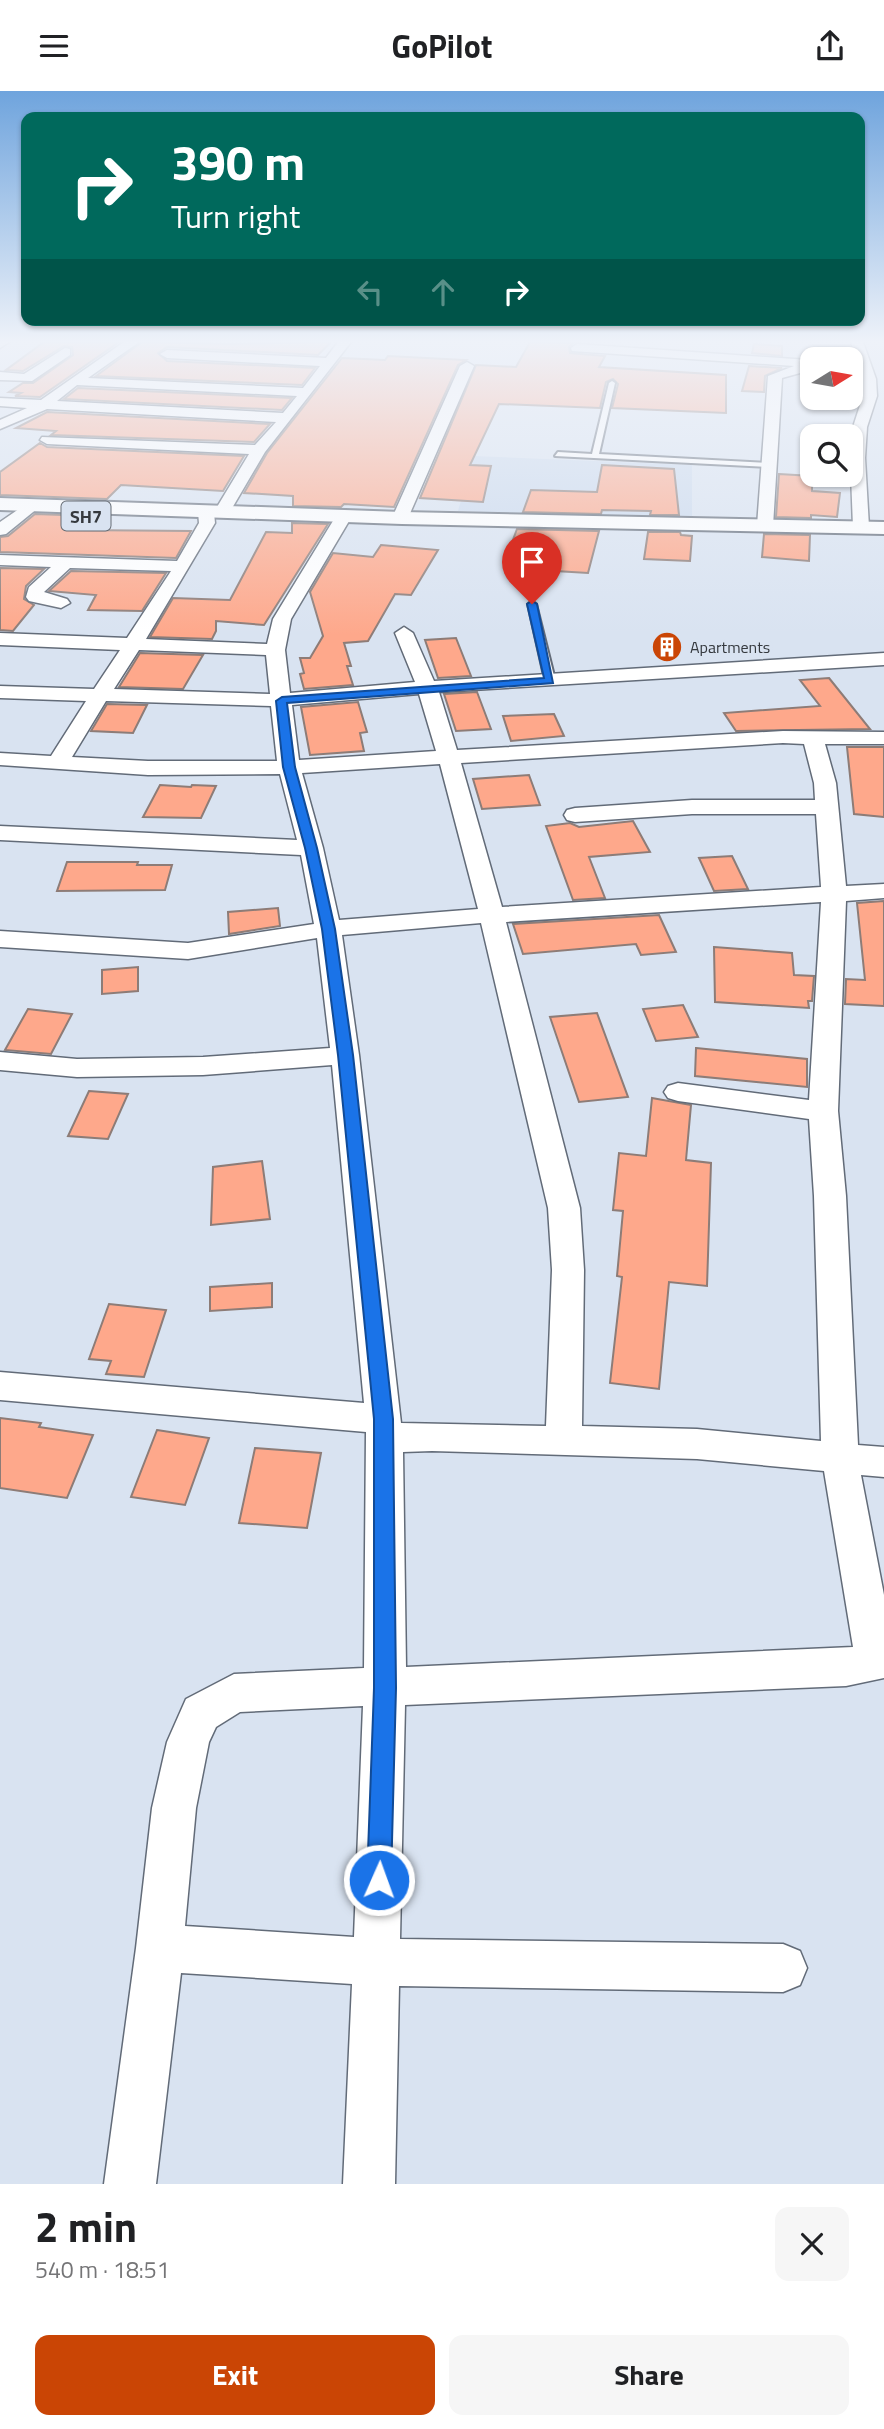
<!DOCTYPE html>
<html lang="en">
<head>
<meta charset="utf-8">
<style>
  body { margin:0; font-family:"Titillium Web",sans-serif; background:#f6f6f6; color:#202124; height:100vh; display:flex; flex-direction:column; font-size:26px; white-space:nowrap }
  * { box-sizing:border-box; margin:0 }
  p { font-size:23px; color:#757577 }
  .icon { flex:none; width:38px; height:38px; fill:none; stroke:currentColor; stroke-width:2; stroke-linecap:round; stroke-linejoin:round }
  .map { position:relative; height:2093px; overflow:hidden }
  .details { display:flex; flex-direction:column; background:#fff; flex:1 }
  .details>* { flex:none }
  .banner { position:absolute; left:21px; top:21px; width:844px; height:214px; border-radius:14px; box-shadow:0 2px 5px #0004; background:#00695c; color:#fff; overflow:hidden }
  .needle { width:46px; rotate:79deg }
  .buttons { position:absolute; left:800px; top:256px; display:grid; gap:14px }
  .buttons a { display:grid; place-items:center; width:63px; height:63px; border-radius:14px; background:#fff; box-shadow:0 2px 5px #0004; font-size:35px }
  .pin { position:absolute; display:grid; place-items:center; width:60px; height:60px; color:#fff; margin:-72px -30px; border-radius:50% 50% 50% 0; rotate:-45deg; box-shadow:0 0 7px #0007 }
  .pin .icon { rotate:45deg }
  .me { position:absolute; width:77px; margin:-38px; rotate:2deg; stroke-linejoin:round; filter:drop-shadow(0 0 5px #0008) }
  .turn { display:flex; align-items:center; gap:24px; height:147px; padding:0 35px; font-size:32px }
  .turn .icon { width:91px; height:91px; stroke-width:2.5 }
  .turn b { display:block; font-size:49px; line-height:60px }
  .lanes { display:flex; align-items:center; height:66px; padding:0 35px; background:#0003; justify-content:center; gap:35px; direction:ltr }
  .lanes .off { opacity:.35 }
  .round { display:grid; place-items:center; flex:none; width:74px; height:74px; border-radius:14px; background:#f6f6f6 }
  .summary { display:flex; align-items:center; justify-content:space-between; height:119px; padding:0 35px }
  h1 { font-size:42px; font-weight:700; line-height:52px }
  .action { display:flex; gap:14px; margin-top:auto; padding:14px 35px }
  .action a { flex:1; height:80px; border-radius:14px; background:#ca4505; color:#fff; font-size:28px; font-weight:700; line-height:80px; text-align:center }
  .action a+a { background:#f6f6f6; color:#202124 }
  header { display:flex; justify-content:space-between; align-items:center; height:91px; padding:0 35px; background:#fff; font-size:32px; font-weight:700 }
  .map>svg:first-child { display:block }
  .built { fill:#cad9ed }
  .building { fill:#fea88b; stroke:#8d7c77; stroke-width:2 }
  .lines { fill:none; stroke-linecap:round; stroke-linejoin:round }
  .service-casing { stroke:#626b78; stroke-width:4 }
  .minor-casing { stroke:#626b78; stroke-width:3 }
  .primary-casing { stroke:#626b78; stroke-width:4 }
  .service { fill:#fff; fill-rule:evenodd }
  .minor { fill:#fff; fill-rule:evenodd }
  .primary { fill:#fff; fill-rule:evenodd }
  .route { fill:#1a73e8; stroke:#114b97; stroke-width:2 }
  .labels { text-anchor:middle; dominant-baseline:central; stroke-width:7; stroke-linejoin:round; paint-order:stroke }
  .far-poi-label { font-size:16px; fill:#35393e; stroke:#d9e3f1; text-anchor:start }
  .shield { fill:#d9e3f1; stroke:#666c74; stroke-width:2 }
  .shield-label { font-size:18px; font-weight:bold; fill:#35393e }
</style>
</head>
<body>
<header><svg class="icon" aria-label="menu" viewBox="0 0 24 24"><path d="M4 6h16M4 12h16M4 18h16"/></svg>GoPilot<svg class="icon" aria-label="share" viewBox="0 0 24 24"><path d="M12 15V3M7 8l5-5 5 5M5 13v7h14v-7"/></svg></header>
<div class="map">
<svg width="884" height="2093" viewBox="0 0 884 2093">
  <rect width="100%" height="100%" fill="#d9e3f1"/>
  <!-- built -->
  <path class="built" d="M474,365L692,374V430L458,420Z"/>
  <!-- building -->
  <path class="building" d="M44,251H119L40,306L15,305L21,302L9,301L23,292H33L73,264L72,256L64,255L23,280L6,279Z
    M142,251L229,253L331,251L318,264L167,256L158,262L167,270L315,277L302,294L96,285Z
    M530,251L573,252L569,256L570,262L605,265L599,276L726,284V322L612,317L618,293L613,288L606,291L600,317L499,313L470,374L491,375L483,411L420,407L476,274L516,276Z
    M754,253L782,255V265L752,262Z
    M388,265L466,269L458,274L394,416L344,413L341,416L293,415V405L244,402L267,362L342,267L385,269Z
    M749,275L782,277L765,285L764,301L742,300Z
    M78,297L292,307L282,319L64,308Z
    M47,321L270,333L254,351L51,344L56,340L16,337Z
    M40,352L47,356L244,365L223,400L121,394L107,408L0,404V381Z
    M602,374L674,378L679,424H650L651,420L602,419L601,423L523,421L531,399L597,401Z
    M779,383L812,385V400L840,402L837,426L811,424V427L776,426Z
    M35,423L91,425L76,439L191,440L176,467L0,461V446L8,445Z
    M292,432L328,433L264,534L216,530V540L212,548L150,546L173,507L230,509L266,441L292,442Z
    M517,438L599,440L588,482L539,479L544,464L508,462Z
    M648,441H680L681,444L692,445L690,470L644,468Z
    M764,443L810,444L809,470L762,466Z
    M381,454L438,459L411,504L395,503L368,550L344,552L351,575H347L353,594L304,598L300,583L304,582L300,567H310L323,545L310,501L333,462L373,466Z
    M0,477L44,478L26,495L24,508L34,514L13,540L0,539Z
    M71,480L166,482L142,520L88,519L96,504L49,500Z
    M456,547L471,585L438,587L425,549Z
    M140,562L203,564L183,598L119,596Z
    M829,587L870,638L736,640L724,622L820,615L800,589Z
    M477,601L491,638L456,640L444,603Z
    M358,611L367,641L360,642L364,660L310,664L301,616Z
    M107,613L147,614L133,642L91,640Z
    M554,623L564,645L511,650L503,625Z
    M847,656H884V726L854,723Z
    M529,684L540,714L482,718L473,688Z
    M160,694L191,696L192,694L216,695L201,727L143,726Z
    M633,730L650,761L589,766L605,807L573,809L546,735L570,732L579,736Z
    M732,765L748,798L714,800L699,767Z
    M67,771H138L137,774H172L165,799L57,800Z
    M884,810V915L845,913L846,888L865,889L857,812Z
    M278,817L280,835L229,843L228,821Z
    M659,824L676,861L641,864L636,853L523,863L513,833Z
    M714,856L792,862L794,884L814,885L812,910H808L809,917L715,911Z
    M138,876V900L102,903V879Z
    M683,914L698,946L656,950L643,918Z
    M28,918L72,923L51,963L5,959Z
    M597,922L628,1006L579,1011L550,926Z
    M696,957L807,968V996L695,985Z
    M89,1000L128,1003L108,1048L68,1045Z
    M652,1007L691,1014L686,1069L711,1072L707,1195L669,1191L659,1298L610,1292L622,1186L617,1185L623,1120L613,1119L619,1062L646,1065Z
    M262,1070L270,1128L211,1134L213,1076Z
    M272,1192V1216L210,1220V1196Z
    M109,1213L166,1219L144,1286L106,1283L111,1270L89,1268Z
    M0,1327L41,1332L39,1336L93,1344L67,1407L0,1397Z
    M157,1339L209,1347L185,1414L131,1406Z
    M255,1357L321,1362L307,1437L239,1432Z"/>
  <g class="lines">
    <!-- service casing -->
    <g class="service-casing">
      <path id="service" d="M612,290L615,292L599,363L768,372L772,374L768,376L555,365L558,361L592,363L609,292Z
        M532,510L536,513L555,589L550,592L545,589L528,513Z"/>
    </g>
    <!-- minor casing -->
    <g class="minor-casing">
      <path id="minor" d="M0,251H9L0,257Z
        M124,251H139L88,287L303,297L320,275L167,267L160,263L167,259L326,267L338,251H351L265,361L228,424L222,426L214,422L215,432L146,548L267,553L273,528L336,425L344,420L352,425L291,528L285,559L290,602L415,591L395,542L404,536L413,542L434,590L884,562V574L439,601L457,659L783,640L884,641V653H825L836,692L846,795L884,793V807L846,810L838,1020L846,1105L858,1354L884,1356V1386L861,1384L884,1504V1587L846,1595L405,1614L400,1848L783,1853L800,1860L807,1877L800,1894L783,1901L399,1895L395,2093H343L352,1893L181,1882L156,2093H104L136,1857L152,1717L167,1651L186,1608L234,1583L364,1577L366,1341L0,1309V1281L364,1312L332,974L203,984L77,986L0,979V961L77,968L203,966L330,957L317,847L188,868L0,856V840L188,852L314,833L301,764L0,749V735L297,749L280,683L148,684L0,674V662L51,665L86,610L0,607V595L94,598L120,559L0,554V542L127,547L171,480L70,477L44,501L67,508L70,512L61,517L29,510L26,506L29,496L51,476L0,474V464L177,470L199,432L198,421L206,416L214,421L249,363L47,353L40,349L42,346L255,354L276,331L47,318L0,338V329L27,317L0,315V307L41,309ZM77,294L297,305L283,322L57,310ZM139,559L266,564L270,603L114,598ZM419,603L436,660L299,669L292,614ZM106,610L271,615L277,670H148L72,666ZM783,652L804,653L814,692L815,709H692L575,717L567,719L564,724L567,729L575,731L692,723H816L821,796L502,816L461,672ZM440,673L478,818L339,829L323,757L302,682ZM821,811L809,1009L678,992L668,995L664,1001L668,1007L678,1010L809,1028L814,1105L821,1350L697,1338L582,1335L584,1179L580,1117L506,831ZM481,832L548,1117L552,1179L546,1335L401,1332L359,964L342,844ZM432,1360L697,1368L824,1380L853,1556L406,1576L403,1361ZM363,1615L354,1846L185,1835L196,1717L209,1651L216,1636L240,1621Z
        M851,251H863L876,288L877,305L867,336L865,367L869,436L861,441L853,436L850,357L853,336L863,305L862,288Z
        M577,253L809,269L812,275L811,279L782,287L773,435L771,439H759L757,435L768,285L794,275L572,260L571,257Z
        M65,257L70,258V264L32,290L0,289V281L24,283Z
        M467,271L474,275L408,427L406,431H394L392,427L460,275Z
        M32,409L40,414L38,417L6,443L0,444V431Z"/>
    </g>
    <!-- primary casing -->
    <g class="primary-casing">
      <path id="primary" d="M0,407L402,421L884,431V443L402,433L0,419Z"/>
    </g>
    <!-- service -->
    <use href="#service" class="service"/>
    <!-- minor -->
    <use href="#minor" class="minor"/>
    <!-- primary -->
    <use href="#primary" class="primary"/>
  </g>
  <!-- sky -->
  <linearGradient id="sky" x2="0" y2="1"><stop stop-color="#6fa4dd"/><stop offset="0.46" stop-color="#eef2f9"/><stop offset="1" stop-color="#eef2f9" stop-opacity="0"/></linearGradient>
  <rect width="884" height="544" fill="url(#sky)"/>
  <!-- route -->
  <path class="route" d="M532,510L537,513L553,592L287,612L295,676L317,757L335,838L353,964L393,1328L396,1597L391,1789L388,1797L379,1801L370,1797L367,1789L374,1597V1328L338,964L322,838L305,757L283,676L276,610L282,606L544,587L527,513Z"/>
  <!-- icons -->
  <defs>
    <g id="building-disc" transform="scale(1.575)"><circle r="9.5" fill="#ca4505" stroke="#d9e3f1"/><path d="M-4-6H4V6H1V3H-1V6H-4ZM-2.5-4.3h1.7v1.8h-1.7ZM.8-4.3h1.7v1.8H.8ZM-2.5-1h1.7V.8h-1.7ZM.8-1h1.7V.8H.8Z" fill="#fff"/></g>
  </defs>
  <g fill-rule="evenodd">
    <use href="#building-disc" x="667" y="556"/>
  </g>
  <g class="labels">
    <!-- far-poi labels -->
    <g class="far-poi-label">
      <text x="690" y="556">Apartments</text>
    </g>
    <!-- shield labels -->
    <rect class="shield" x="61.5" y="410.5" width="49" height="29" rx="5"/>
    <g class="shield-label">
      <text x="86" y="425">SH7</text>
    </g>
  </g>
</svg>
<div class="buttons">
<a><svg class="needle" viewBox="-14 -14 28 28"><path d="M0-13l5 13h-10z" fill="#e53935"/><path d="M0 13l5-13h-10z" fill="#757577"/></svg></a>
<a><svg class="icon" aria-label="search" viewBox="0 0 24 24"><circle cx="10" cy="10" r="6"/><path d="M15 15l6 6"/></svg></a>
</div>
<div class="pin" style="left:532px;top:513px;background:#d93025"><svg class="icon" aria-label="arrive" viewBox="0 0 24 24"><path d="M6 21V4h12l-3 4 3 4H6"/></svg></div>
<svg class="me" style="left:379px;top:1789px" viewBox="-20 -20 40 40"><circle r="17" fill="#1a73e8" stroke="#fff" stroke-width="3"/><path d="M0-11L8 9 0 5-8 9z" fill="#fff"/></svg>
<div class="banner">
<div class="turn"><svg class="icon" aria-label="right" viewBox="0 0 24 24"><path d="M7 20v-9h11M14 6l5 5-5 5"/></svg><div><b>390 m</b>Turn right</div></div>
<div class="lanes"><svg class="icon off" aria-label="left" viewBox="0 0 24 24"><path d="M17 20v-9H6M10 6l-5 5 5 5"/></svg><svg class="icon off" aria-label="ahead" viewBox="0 0 24 24"><path d="M12 20V5M6 11l6-6 6 6"/></svg><svg class="icon" aria-label="right" viewBox="0 0 24 24"><path d="M7 20v-9h11M14 6l5 5-5 5"/></svg></div>
</div>
</div>
<section class="details">
<div class="summary"><div><h1>2 min</h1><p>540 m · 18:51</p></div><a class="round"><svg class="icon" aria-label="close" viewBox="0 0 24 24"><path d="M6 6l12 12M18 6L6 18"/></svg></a></div>
<div class="action"><a>Exit</a><a>Share</a></div>
</section>
</body>
</html>
